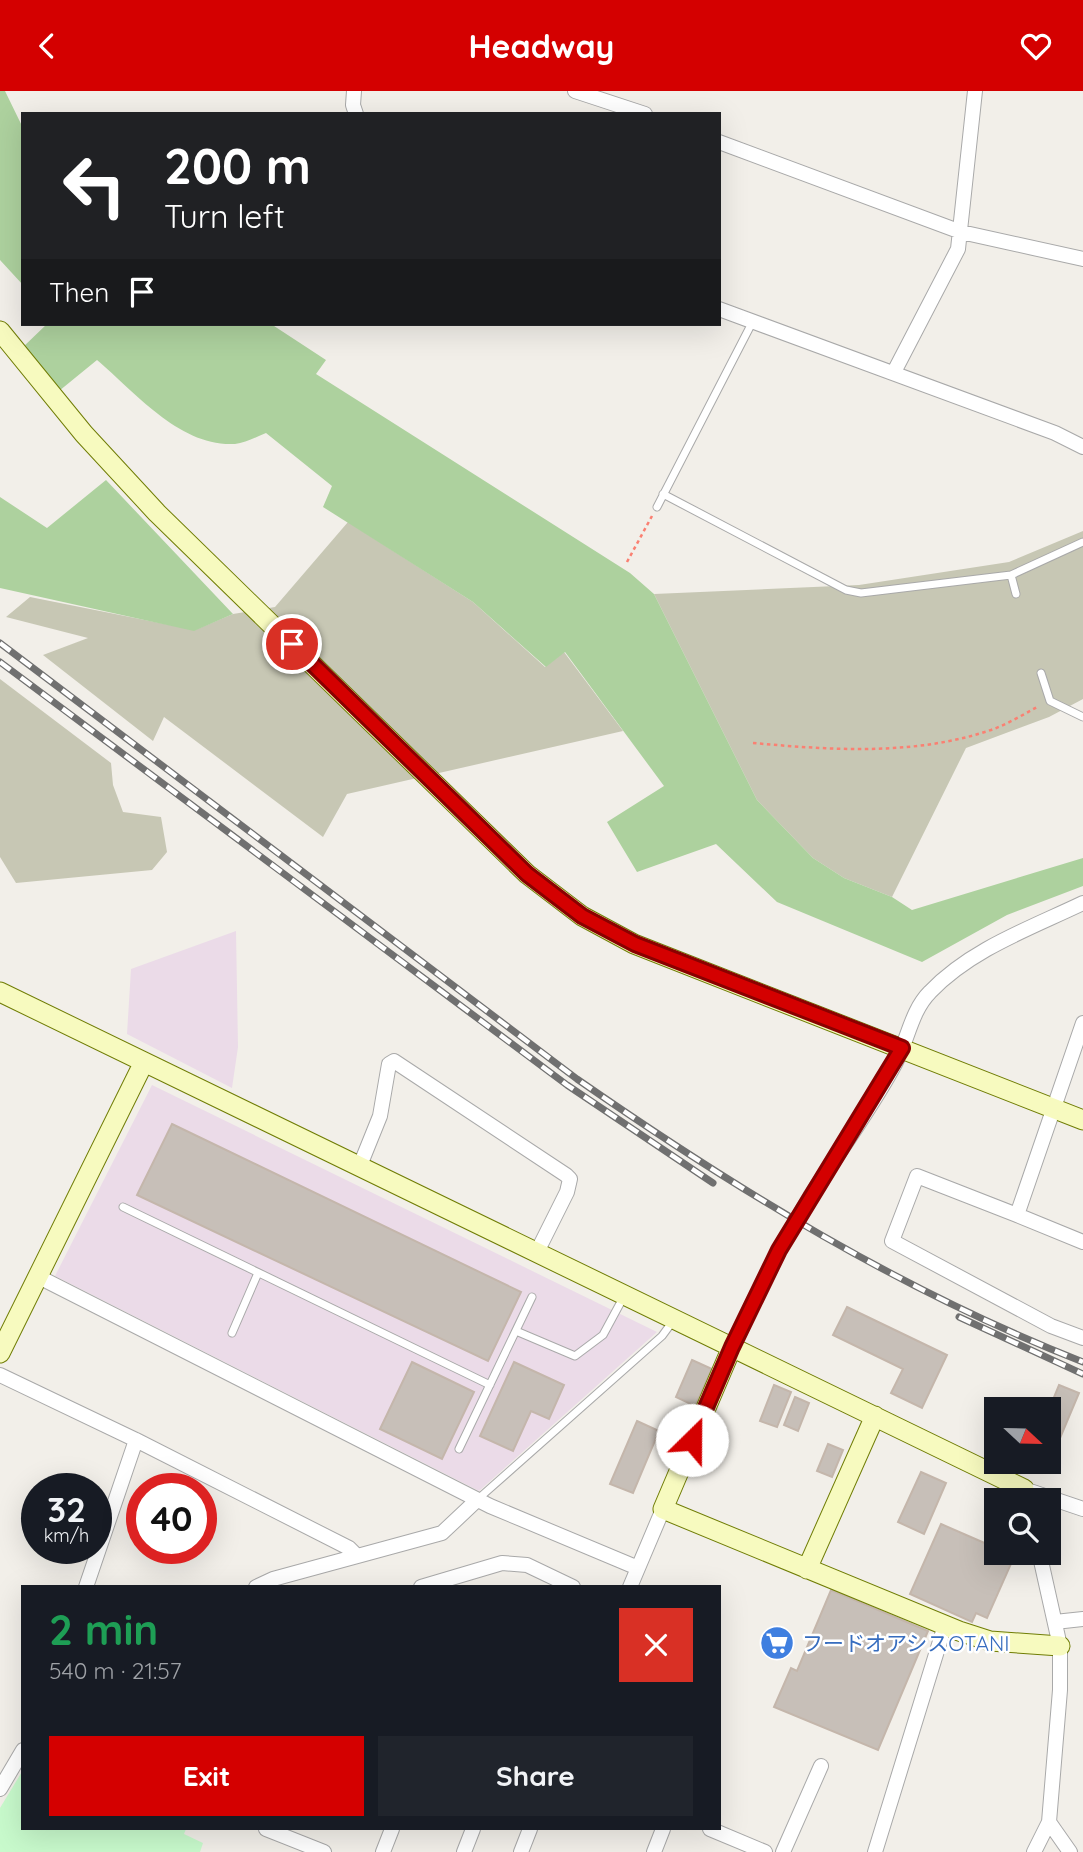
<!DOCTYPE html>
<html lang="en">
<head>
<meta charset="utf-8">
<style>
  body { margin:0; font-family:Quicksand,"Noto Sans JP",sans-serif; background:#20242c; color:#f1f3f6; height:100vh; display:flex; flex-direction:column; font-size:26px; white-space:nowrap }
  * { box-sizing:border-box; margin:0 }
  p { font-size:23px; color:#9ea1a6 }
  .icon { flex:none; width:38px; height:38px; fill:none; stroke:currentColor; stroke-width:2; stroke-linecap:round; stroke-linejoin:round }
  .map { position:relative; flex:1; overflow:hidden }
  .sheet { position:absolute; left:21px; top:1494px; width:700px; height:245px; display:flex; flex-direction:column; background:#171b24; border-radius:0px; box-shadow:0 7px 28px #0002 }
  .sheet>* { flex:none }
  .guide { position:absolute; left:21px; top:21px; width:700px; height:214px; border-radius:0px; box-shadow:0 7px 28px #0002; background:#202124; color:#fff; overflow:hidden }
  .needle { width:46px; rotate:112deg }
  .controls { position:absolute; left:984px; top:1306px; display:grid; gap:14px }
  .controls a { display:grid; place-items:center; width:77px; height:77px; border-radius:0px; background:#171b24; box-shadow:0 7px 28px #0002; font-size:35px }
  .speed { position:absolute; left:21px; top:1382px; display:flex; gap:14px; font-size:35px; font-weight:700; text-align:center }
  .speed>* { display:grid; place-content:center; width:91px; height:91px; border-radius:50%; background:#171b24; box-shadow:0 7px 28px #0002; line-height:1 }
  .speed small { font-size:18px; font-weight:400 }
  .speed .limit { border:10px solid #d22; background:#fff; color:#111 }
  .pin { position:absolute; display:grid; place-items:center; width:60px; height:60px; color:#fff; margin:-30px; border:4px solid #fff; border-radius:50%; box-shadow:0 2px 7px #0007 }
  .me { position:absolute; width:77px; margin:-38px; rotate:23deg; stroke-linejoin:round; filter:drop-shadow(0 0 5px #0008) }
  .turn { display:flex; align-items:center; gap:24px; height:147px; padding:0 28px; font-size:32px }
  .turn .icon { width:91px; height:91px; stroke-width:2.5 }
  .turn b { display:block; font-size:49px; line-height:60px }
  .then { display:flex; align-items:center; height:66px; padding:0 28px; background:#0003; gap:14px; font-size:26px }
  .round { display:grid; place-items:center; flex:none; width:74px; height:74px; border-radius:0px; background:#20242c }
  .head { display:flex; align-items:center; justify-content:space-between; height:119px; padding:0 28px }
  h1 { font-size:42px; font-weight:800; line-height:52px; color:#1e9e55 }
  .action { display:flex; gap:14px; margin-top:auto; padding:14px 28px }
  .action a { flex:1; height:80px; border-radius:0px; background:#d40000; color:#fff; font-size:28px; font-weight:800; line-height:80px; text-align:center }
  .action a+a { background:#20242c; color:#f1f3f6 }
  header { display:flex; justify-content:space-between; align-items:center; height:91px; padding:0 28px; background:#d40000; color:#fff; font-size:32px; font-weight:800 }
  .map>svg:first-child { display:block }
  .industrial { fill:#ebdbe8 }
  .construction { fill:#c7c7b4 }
  .forest { fill:#add19e }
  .park { fill:#c8facc }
  .building { fill:#c7bfb8; stroke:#c4b6ab; stroke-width:2 }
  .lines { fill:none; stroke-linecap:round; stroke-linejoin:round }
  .lane-casing { stroke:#a9a9a9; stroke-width:9 }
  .street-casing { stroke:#a9a9a9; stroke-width:16 }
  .secondary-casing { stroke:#707d05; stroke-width:21 }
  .path { stroke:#fa8072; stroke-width:2.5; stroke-dasharray:3.5 3.5; stroke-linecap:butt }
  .lane { stroke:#fff; stroke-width:7 }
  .street { stroke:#fff; stroke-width:14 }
  .secondary { stroke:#f7fabf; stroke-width:19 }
  .rail-casing { stroke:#707070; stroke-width:7 }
  .rail { stroke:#fff; stroke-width:4.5; stroke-dasharray:13; stroke-linecap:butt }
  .street-bridge-casing { stroke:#a9a9a9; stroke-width:16; stroke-linecap:butt }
  .street-bridge { stroke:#fff; stroke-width:14 }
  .route-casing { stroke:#8a0000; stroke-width:18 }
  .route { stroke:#d40000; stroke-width:12 }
  .labels { text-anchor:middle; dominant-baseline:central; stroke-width:5; stroke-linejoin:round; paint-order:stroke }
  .shop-label { font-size:21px; fill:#366cbe; stroke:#fff; text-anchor:start }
</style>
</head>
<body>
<header><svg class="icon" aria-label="back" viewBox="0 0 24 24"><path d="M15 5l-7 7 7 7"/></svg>Headway<svg class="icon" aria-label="heart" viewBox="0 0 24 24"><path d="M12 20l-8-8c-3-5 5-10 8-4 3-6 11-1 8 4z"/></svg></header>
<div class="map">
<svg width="1083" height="1761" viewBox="0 0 1083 1761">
  <rect width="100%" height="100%" fill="#f2efe9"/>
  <!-- industrial -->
  <path class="industrial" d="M236,840L238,956L232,997L127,943L131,878Z
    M152,994L657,1241L479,1400L55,1185Z"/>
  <!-- construction -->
  <path class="construction" d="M348,431L473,511L545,576L564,561L623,640L347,703L323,746L164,626L153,650L43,564L88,547L6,526L30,506L195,539L233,523L275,516Z
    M1083,440V608L1049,626L966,657L892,806L844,787L813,767L757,709L654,503L859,494L1009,471Z
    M0,588L111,672L113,694L123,721L161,726L167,761L152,779L16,792L0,766Z"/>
  <!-- forest -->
  <path class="forest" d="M0,0H5L23,37V194L0,169Z
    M47,233H271L326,269L316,283L630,482L654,503L757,709L813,767L844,787L892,806L912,819L1083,767V795L1007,824L922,871L777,811L716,753L637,781L607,731L664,695L565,561L546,576L473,511L323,416L332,395L266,342C256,346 245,352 235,353C180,356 136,302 97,269L59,300L22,257Z
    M106,389L233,523L194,540L0,497V406L47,437Z"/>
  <!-- park -->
  <path class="park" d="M23,1679V1738H186L184,1743L203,1752L200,1761H0V1717Z"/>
  <!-- building -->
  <path class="building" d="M172,1033L521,1201L488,1270L137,1104Z
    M847,1216L947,1264L922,1317L891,1302L903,1278L833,1244Z
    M692,1269L712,1278L695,1315L676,1306Z
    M412,1271L474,1301L442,1368L380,1338Z
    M514,1271L564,1294L549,1328L531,1320L513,1360L480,1345Z
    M774,1294L791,1301L777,1336L760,1330Z
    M1059,1294L1079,1302L1047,1378L1029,1370H1048V1321Z
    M795,1306L809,1312L798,1340L784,1334Z
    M637,1330L659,1340L633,1402L610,1393Z
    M828,1353L843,1359L832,1386L817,1380Z
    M921,1381L946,1392L924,1443L898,1431Z
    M941,1433L996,1457V1461L1014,1466L987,1527L976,1522L972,1531L910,1503Z
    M831,1499L928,1540L878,1659L774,1616L791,1577L797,1580Z"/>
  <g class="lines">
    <!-- lane casing -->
    <g class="lane-casing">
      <path id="lane" d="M663,403L846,499L861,502L1011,484L1083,451
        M657,416L753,230
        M1011,484L1016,503
        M1041,582L1050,610L1083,626
        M123,1116L490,1294
        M516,1240L575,1265L603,1244L623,1207
        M232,1242L258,1182
        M459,1358L532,1206
        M478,1408L662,1245L673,1230"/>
    </g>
    <!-- street casing -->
    <g class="street-casing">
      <path id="street" d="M354,0L353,14L356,23
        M575,0L645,23
        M719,51L961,141L1083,168
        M719,218L1055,342L1083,356
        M894,281L958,158L975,0
        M1083,932L1017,1124L917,1085L892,1150L1051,1235L1083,1247
        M359,1077L380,1025L389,973L394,970L566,1084L570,1088L567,1101L536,1163
        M811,1104C839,1061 871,1018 895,973C908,949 911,920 930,901C971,858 1031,837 1083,812
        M1017,1124L1083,1151
        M37,1185L490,1415L638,1477
        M732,1256L779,1159
        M0,1284L136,1349L349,1457L357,1465
        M1024,1398L1083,1418
        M86,1496L136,1349
        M256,1496L273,1488L442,1442L477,1409
        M421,1496L502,1472L527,1474L573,1496
        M630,1496L663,1418
        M1055,1531L1083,1528
        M0,1698L23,1659
        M1049,1731L1070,1761
        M266,1738L324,1761
        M710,1738L765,1761
        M383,1761L392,1738
        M464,1761L473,1738
        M521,1761L530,1738
        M654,1761L663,1738
        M783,1761L821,1675
        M875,1761L945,1534
        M1034,1761L1049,1731L1060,1599V1555L1039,1461"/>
    </g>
    <!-- secondary casing -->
    <g class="secondary-casing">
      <path id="secondary" d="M0,240L84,343L157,422L527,783L582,825L634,853L1083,1029
        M0,901L1024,1398
        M732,1256L663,1418L959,1540L990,1550L1060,1555
        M0,1262L144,971
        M807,1478L875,1325"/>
    </g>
    <!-- path -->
    <path class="path" d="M627,471L652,425
      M753,652C832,659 914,665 991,639C1008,633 1024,623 1039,615"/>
    <!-- lane -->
    <use href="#lane" class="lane"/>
    <!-- street -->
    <use href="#street" class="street"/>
    <!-- secondary -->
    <use href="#secondary" class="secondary"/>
    <!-- rail casing -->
    <g class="rail-casing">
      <path id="rail" d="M0,552L577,988C737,1099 902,1200 1083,1271
        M0,571L567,994L713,1092
        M959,1226L1083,1283"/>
    </g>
    <!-- rail -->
    <use href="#rail" class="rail"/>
    <!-- street-bridge casing -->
    <g class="street-bridge-casing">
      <path id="street-bridge" d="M779,1159L811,1104"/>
    </g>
    <!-- street-bridge -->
    <use href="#street-bridge" class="street-bridge"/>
  </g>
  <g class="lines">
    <!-- route casing -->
    <g class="route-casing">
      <path id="route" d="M292,553L527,783L582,825L635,853L902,957L779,1159L732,1256L692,1349"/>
    </g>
    <!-- route -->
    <use href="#route" class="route"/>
  </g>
  <!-- icons -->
  <defs>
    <g id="supermarket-disc" transform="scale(1.75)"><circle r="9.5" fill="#3f7fe0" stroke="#fff"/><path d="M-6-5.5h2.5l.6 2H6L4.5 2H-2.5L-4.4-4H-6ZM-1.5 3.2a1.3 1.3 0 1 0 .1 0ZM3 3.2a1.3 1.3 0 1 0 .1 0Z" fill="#fff"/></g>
  </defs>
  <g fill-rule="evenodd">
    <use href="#supermarket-disc" x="777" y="1552"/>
  </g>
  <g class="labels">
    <!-- shop labels -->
    <g class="shop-label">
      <text x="802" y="1552">フードオアシスOTANI</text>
    </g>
  </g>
</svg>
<div class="controls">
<a><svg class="needle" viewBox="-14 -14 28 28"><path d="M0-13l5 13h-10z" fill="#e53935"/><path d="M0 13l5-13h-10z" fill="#9ea1a6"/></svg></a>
<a><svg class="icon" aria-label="search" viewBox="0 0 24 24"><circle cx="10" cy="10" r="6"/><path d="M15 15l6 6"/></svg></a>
</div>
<div class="speed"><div>32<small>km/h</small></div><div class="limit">40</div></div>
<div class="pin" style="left:292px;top:553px;background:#d93025"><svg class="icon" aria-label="arrive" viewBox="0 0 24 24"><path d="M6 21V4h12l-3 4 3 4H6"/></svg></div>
<svg class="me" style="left:692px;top:1349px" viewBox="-20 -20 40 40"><circle r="19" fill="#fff"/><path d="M0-13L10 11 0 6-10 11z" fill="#d40000"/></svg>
<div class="guide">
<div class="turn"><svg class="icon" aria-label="left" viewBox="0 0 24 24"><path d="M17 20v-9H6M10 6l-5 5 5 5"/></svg><div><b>200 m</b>Turn left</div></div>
<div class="then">Then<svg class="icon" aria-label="arrive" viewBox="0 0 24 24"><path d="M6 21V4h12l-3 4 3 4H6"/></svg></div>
</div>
<section class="sheet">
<div class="head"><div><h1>2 min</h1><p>540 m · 21:57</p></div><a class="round" style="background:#d93025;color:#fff"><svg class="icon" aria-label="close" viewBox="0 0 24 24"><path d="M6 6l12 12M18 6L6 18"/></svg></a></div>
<div class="action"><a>Exit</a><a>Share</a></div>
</section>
</div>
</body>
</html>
